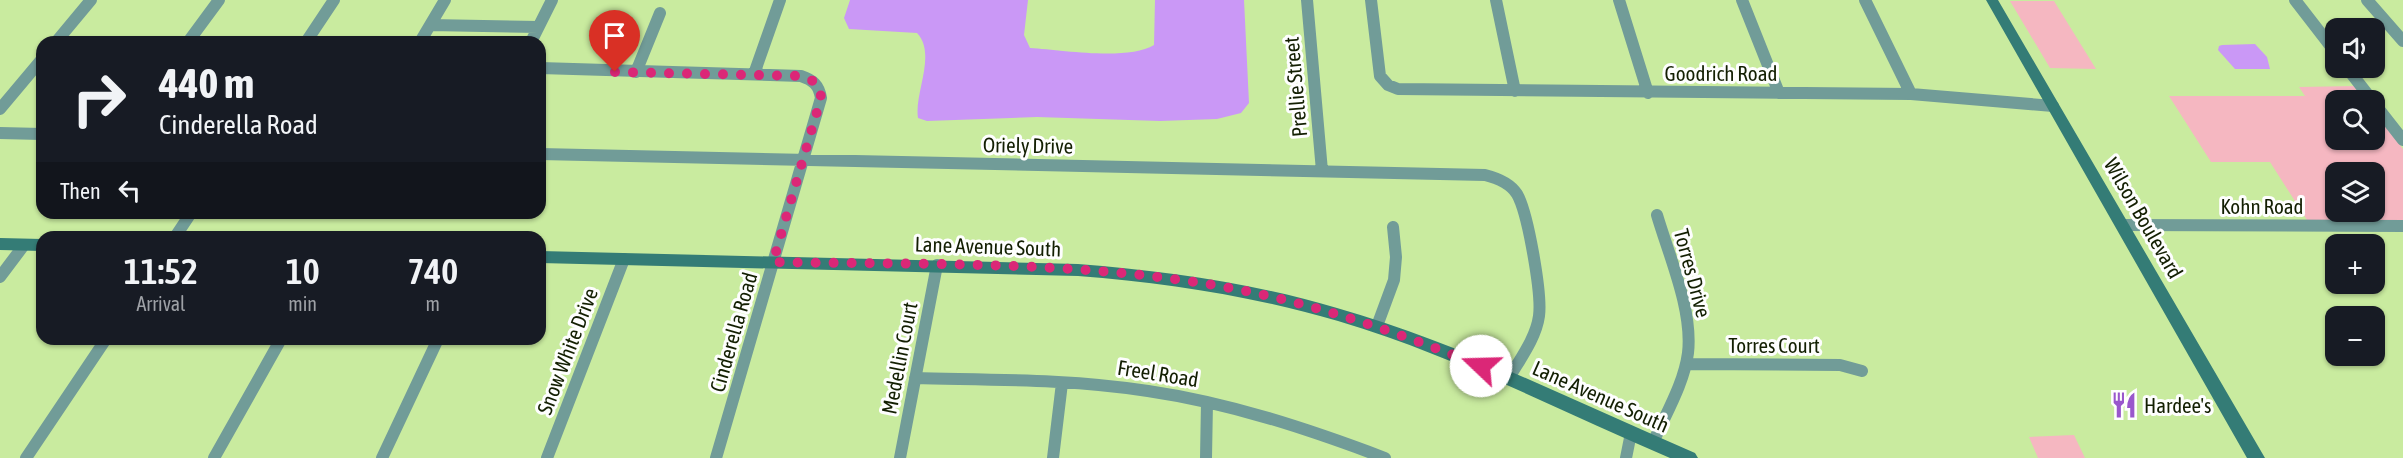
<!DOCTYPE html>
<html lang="en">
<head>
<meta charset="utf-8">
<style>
  body { margin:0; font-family:"Asap Condensed",sans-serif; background:#20242c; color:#f1f3f6; height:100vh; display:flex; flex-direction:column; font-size:22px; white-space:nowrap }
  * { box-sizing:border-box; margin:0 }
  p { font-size:20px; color:#9ea1a6 }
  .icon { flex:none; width:33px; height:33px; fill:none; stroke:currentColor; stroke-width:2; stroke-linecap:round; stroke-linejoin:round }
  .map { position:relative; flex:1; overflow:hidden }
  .panel { position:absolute; left:36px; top:231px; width:510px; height:114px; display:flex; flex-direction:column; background:#171b24; border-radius:18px; box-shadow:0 2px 4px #0004 }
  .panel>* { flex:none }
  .guide { position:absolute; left:36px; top:36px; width:510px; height:183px; border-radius:18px; box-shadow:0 2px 4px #0004; background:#171b24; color:#f1f3f6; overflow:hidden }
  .buttons { position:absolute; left:2325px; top:18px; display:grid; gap:12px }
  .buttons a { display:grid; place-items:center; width:60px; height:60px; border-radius:12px; background:#171b24; box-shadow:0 2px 4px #0004; font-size:30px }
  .pin { position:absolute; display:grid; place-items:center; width:51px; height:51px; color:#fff; margin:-62px -26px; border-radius:50% 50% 50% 0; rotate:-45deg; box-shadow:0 0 6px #0007 }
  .pin .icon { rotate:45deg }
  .me { position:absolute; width:66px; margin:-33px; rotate:291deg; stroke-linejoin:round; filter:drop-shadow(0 0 4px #0008) }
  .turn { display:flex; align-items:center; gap:21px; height:126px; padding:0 24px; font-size:27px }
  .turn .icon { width:78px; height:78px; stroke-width:2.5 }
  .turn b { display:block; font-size:42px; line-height:51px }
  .then { display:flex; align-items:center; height:57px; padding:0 24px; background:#0003; gap:12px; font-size:22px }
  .eta { display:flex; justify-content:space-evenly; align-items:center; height:102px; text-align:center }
  .eta b { font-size:36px; font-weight:600; line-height:42px }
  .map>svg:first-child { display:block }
  .green { fill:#f5b7c1; fill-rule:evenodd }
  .water { fill:#ca98f6 }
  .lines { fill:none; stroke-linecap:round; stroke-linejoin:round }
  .street { stroke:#719c98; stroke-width:12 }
  .secondary { fill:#347c76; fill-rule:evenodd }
  .route { stroke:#db2777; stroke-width:10; stroke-dasharray:0 18 }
  .labels { text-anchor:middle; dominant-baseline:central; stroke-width:6; stroke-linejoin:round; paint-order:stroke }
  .street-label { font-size:21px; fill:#131f02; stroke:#fefefe }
  .poi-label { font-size:21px; fill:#131f02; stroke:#fefefe; text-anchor:start }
</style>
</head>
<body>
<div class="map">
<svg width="2403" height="458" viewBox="0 0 2403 458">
  <rect width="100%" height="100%" fill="#c9eb9f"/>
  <!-- green -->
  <path class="green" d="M2010,1H2054L2096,69L2050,68Z
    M2355,86L2366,100H2336V140H2374L2375,112L2403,149V221L2307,220L2270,162H2211L2169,96H2305L2299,87ZM2336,172H2374V212H2336Z
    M2074,435L2085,458H2038L2029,437Z"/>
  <!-- water -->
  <path class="water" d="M850,0H1028L1024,35L1030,48C1062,50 1128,61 1154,45L1155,0H1244L1249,103L1241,113L1217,119L1160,121L1037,117L927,121L918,118C914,93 937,54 917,33L849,29L844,18Z
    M2255,44L2267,57L2270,69H2235L2218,50L2219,46L2222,45Z"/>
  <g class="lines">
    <!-- street -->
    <path class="street" d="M1307,0L1322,171
      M1371,0L1380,76L1388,85L1398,89L1911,94L2053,106
      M1496,0L1515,91
      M1619,0L1648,93
      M1742,0L1779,93
      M1865,0L1911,94
      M2295,0L2336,53
      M2367,0L2403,41
      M430,25L538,27
      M56,42L91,0
      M188,42L219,0
      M306,42L334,0
      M420,42L445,0
      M531,42L552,0
      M540,68L801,76C813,80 819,85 821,98L716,458
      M2347,68L2372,100
      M636,72L660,13
      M754,74L780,0
      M2374,103L2403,140
      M0,109L42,59
      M0,133L42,134
      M540,154L1485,175C1497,178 1510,183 1517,194C1528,213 1542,294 1539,316C1536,338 1520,359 1509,378
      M2122,225L2403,226
      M175,237L191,213
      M0,277L24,245
      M1377,326L1394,280L1396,257L1393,227
      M1686,364L1840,365L1862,371
      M915,378C993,380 1071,379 1148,391C1230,403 1308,429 1385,458
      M1653,443C1665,415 1684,384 1688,353C1693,310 1669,256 1657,215
      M26,458L106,339
      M214,458L281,339
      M382,458L438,339
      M547,458L624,259
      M900,458L937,265
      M1053,458L1062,383
      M1206,458L1207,402
      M1626,458L1631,433"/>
    <!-- secondary -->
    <path class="secondary" d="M1986,0H1998L2265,458H2247Z
      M0,238L42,239V251L0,250Z
      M540,251L1078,264C1166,271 1253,283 1337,308C1461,343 1577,403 1695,453L1698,458H1670C1560,411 1453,355 1338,321C1253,296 1166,283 1078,276L540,263Z"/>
  </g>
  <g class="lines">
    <!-- route -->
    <path class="route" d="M615,72L801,76C814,80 820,84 821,98L773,262C925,265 1080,260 1230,288C1317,304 1399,333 1481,366"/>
  </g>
  <!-- icons -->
  <defs>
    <g id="restaurant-bare" transform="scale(2.07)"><path d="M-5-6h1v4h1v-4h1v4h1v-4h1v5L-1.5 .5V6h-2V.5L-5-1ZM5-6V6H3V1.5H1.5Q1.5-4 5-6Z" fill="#9957cc" stroke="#fefefe" stroke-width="2.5" paint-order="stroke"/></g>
  </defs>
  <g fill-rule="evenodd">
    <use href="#restaurant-bare" x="2124" y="405"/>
  </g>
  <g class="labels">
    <!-- street labels -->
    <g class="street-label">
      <text x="1721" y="73">Goodrich Road</text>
      <text transform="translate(1295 87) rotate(-95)">Prellie Street</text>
      <text transform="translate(1028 145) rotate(1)">Oriely Drive</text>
      <text x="2262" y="206">Kohn Road</text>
      <text transform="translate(2144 218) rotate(60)">Wilson Boulevard</text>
      <text transform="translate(988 246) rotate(2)">Lane Avenue South</text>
      <text transform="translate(1693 273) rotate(75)">Torres Drive</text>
      <text transform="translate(733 332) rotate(-74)">Cinderella Road</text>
      <text x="1774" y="345">Torres Court</text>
      <text transform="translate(567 351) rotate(-69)">Snow White Drive</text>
      <text transform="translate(899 358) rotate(-79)">Medellin Court</text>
      <text transform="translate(1158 373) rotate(9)">Freel Road</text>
      <text transform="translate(1601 396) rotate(24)">Lane Avenue South</text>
    </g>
    <!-- poi labels -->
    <g class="poi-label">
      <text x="2144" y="405">Hardee's</text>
    </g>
  </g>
</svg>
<div class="buttons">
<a><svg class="icon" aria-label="sound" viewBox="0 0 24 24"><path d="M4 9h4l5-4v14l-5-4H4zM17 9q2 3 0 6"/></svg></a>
<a><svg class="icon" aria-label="search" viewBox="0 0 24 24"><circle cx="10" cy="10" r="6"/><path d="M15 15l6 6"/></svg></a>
<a><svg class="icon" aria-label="layers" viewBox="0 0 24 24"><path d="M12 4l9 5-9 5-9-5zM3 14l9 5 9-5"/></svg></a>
<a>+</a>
<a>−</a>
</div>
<div class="pin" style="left:615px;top:72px;background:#d93025"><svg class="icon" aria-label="arrive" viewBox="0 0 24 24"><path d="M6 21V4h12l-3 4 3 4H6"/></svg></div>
<svg class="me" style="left:1481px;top:366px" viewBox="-20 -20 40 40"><circle r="19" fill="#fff"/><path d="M0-13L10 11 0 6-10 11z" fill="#db2777"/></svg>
<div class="guide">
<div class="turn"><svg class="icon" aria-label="right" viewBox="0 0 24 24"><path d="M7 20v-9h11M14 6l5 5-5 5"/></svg><div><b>440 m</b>Cinderella Road</div></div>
<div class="then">Then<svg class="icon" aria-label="left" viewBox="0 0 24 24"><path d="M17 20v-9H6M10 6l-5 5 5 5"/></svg></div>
</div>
<section class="panel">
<div class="eta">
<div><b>11:52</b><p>Arrival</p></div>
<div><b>10</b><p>min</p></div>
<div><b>740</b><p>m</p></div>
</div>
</section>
</div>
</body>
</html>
